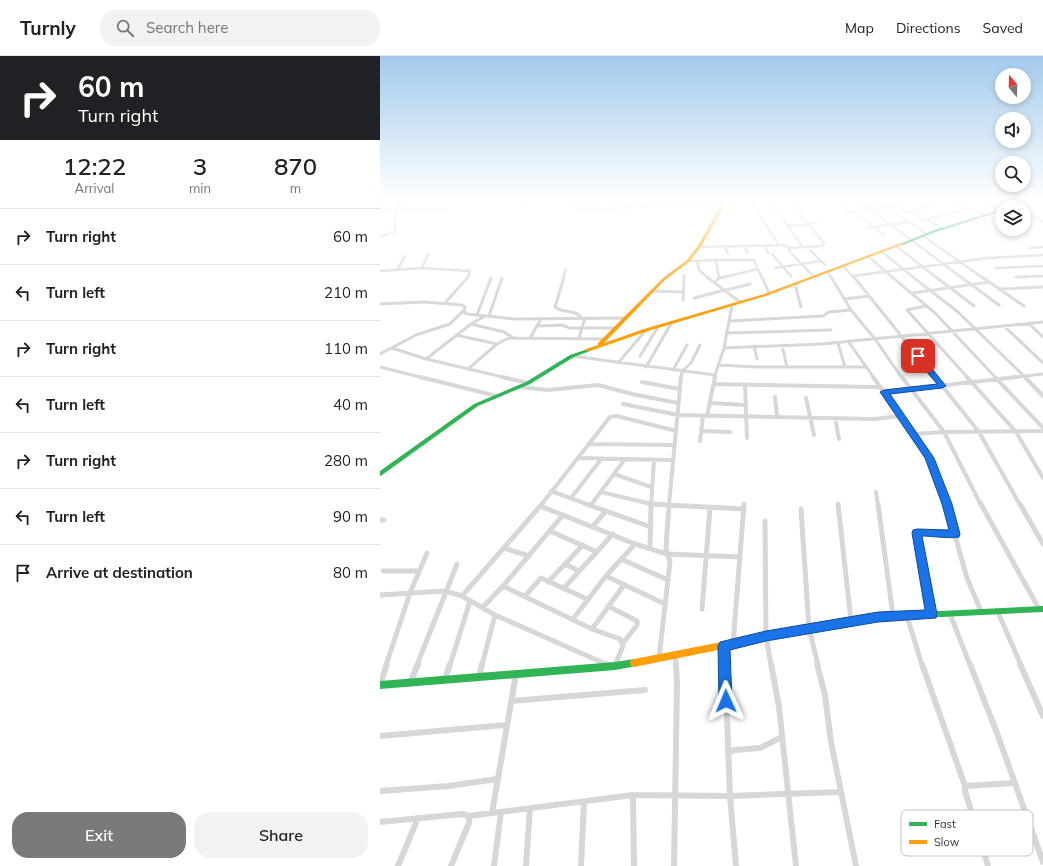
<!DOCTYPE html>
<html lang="en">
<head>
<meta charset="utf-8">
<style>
  body { margin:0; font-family:Mulish,sans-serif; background:#f2f2f2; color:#222; height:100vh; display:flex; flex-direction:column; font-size:15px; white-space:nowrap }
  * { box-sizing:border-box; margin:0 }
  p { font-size:13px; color:#767676 }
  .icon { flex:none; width:22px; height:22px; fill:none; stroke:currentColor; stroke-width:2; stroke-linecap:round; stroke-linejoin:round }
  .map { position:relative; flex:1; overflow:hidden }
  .panel { display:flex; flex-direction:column; background:#fff; width:380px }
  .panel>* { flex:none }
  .top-card { background:#202124; color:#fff; overflow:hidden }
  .needle { width:26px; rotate:341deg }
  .buttons { position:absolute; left:615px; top:12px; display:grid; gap:8px }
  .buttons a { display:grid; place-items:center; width:36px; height:36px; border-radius:50%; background:#fff; box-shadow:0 2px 6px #0003; font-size:20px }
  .pin { position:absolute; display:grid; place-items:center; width:34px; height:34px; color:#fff; margin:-17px; border-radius:8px; box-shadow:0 2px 6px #0006 }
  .me { position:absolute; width:44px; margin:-22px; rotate:359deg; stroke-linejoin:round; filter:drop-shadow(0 0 3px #0008) }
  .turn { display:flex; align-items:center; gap:14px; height:84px; padding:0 12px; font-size:18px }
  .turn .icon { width:52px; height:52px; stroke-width:2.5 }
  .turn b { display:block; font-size:28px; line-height:34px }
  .eta { display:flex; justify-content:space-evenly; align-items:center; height:68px; text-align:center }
  .eta b { font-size:24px; font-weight:600; line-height:28px }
  .primary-button { display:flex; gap:8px; margin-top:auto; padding:8px 12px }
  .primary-button a { flex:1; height:46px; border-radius:16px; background:#7a7a7a; color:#fff; font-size:16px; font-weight:600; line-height:46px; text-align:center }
  .primary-button a+a { background:#f2f2f2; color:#222 }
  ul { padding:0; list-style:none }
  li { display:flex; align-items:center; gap:12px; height:56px; padding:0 12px; border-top:1px solid #e0e0e0 }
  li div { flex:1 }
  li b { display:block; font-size:15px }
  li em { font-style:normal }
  header { display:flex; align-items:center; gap:24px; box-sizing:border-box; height:56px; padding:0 20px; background:#fff; border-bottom:1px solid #e0e0e0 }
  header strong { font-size:19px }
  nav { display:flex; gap:22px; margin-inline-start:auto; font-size:14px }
  .search { width:280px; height:36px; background:#f2f2f2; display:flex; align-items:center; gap:10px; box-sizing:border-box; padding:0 14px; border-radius:16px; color:#767676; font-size:15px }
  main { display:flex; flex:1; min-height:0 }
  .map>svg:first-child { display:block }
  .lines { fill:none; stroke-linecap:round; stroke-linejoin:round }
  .street-far4 { stroke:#d7d7d7; stroke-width:2.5 }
  .street-far3 { stroke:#d7d7d7; stroke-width:3 }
  .street-far2 { stroke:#d7d7d7; stroke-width:4 }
  .street-far1 { stroke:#d7d7d7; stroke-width:5 }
  .street { stroke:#d7d7d7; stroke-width:6 }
  .fast { fill:#30b455; fill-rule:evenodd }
  .slow { fill:#ff9f0a; fill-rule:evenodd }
  .route { fill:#1a73e8; stroke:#114b97 }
  .key { fill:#fff; stroke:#c2c2c2; stroke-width:1 }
  .key-label { font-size:11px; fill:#333 }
</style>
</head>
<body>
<header>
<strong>Turnly</strong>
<div class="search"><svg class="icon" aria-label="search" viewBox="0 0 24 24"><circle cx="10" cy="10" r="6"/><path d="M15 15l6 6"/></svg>Search here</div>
<nav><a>Map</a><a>Directions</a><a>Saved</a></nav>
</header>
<main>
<section class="panel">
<div class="top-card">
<div class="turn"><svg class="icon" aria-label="right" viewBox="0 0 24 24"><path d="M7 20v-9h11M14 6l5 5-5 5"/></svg><div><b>60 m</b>Turn right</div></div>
</div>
<div class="eta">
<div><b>12:22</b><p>Arrival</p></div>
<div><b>3</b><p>min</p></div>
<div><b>870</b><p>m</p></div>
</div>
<ul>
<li><svg class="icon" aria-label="right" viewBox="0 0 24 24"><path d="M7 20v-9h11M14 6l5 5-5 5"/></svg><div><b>Turn right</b></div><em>60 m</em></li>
<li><svg class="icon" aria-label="left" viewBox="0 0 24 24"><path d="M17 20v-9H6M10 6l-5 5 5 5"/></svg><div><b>Turn left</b></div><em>210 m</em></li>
<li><svg class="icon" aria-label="right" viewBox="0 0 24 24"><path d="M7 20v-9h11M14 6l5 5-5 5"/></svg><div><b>Turn right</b></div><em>110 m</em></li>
<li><svg class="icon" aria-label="left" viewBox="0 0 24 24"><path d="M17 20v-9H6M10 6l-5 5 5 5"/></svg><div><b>Turn left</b></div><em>40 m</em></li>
<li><svg class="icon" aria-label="right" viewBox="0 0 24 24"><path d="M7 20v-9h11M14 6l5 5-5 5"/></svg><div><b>Turn right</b></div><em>280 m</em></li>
<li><svg class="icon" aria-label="left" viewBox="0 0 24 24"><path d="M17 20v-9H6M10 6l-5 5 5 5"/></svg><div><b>Turn left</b></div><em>90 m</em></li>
<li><svg class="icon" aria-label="arrive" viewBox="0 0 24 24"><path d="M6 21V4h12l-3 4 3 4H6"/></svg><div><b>Arrive at destination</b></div><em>80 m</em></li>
</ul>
<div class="primary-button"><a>Exit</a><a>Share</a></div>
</section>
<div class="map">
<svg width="663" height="810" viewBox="0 0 663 810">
  <rect width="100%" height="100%" fill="#fff"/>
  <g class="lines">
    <!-- street-far4 -->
    <path class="street-far4" d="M199,142L195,152L201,154L344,146
      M231,142L233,154
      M248,142L251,152
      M266,142L268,150
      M282,142L285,149
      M301,142L303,148
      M368,142L399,189
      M387,142L423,191
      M407,142L444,187L442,190L408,192
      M467,142L479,145L485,142
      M494,142L547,178
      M560,142L575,146L605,160
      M583,142L622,152
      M643,142L648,145
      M479,145L582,222
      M548,148L559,142
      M466,150L504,179
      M515,150L563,172
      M142,152L148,142
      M0,153H67
      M0,153L10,142
      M644,153L663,166
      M210,154L215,142
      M466,156L515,150L534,145
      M528,156L552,150
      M544,164L589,153
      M408,170L436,167
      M486,172L529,166
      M543,180L603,222
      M0,181L15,175V153L28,142
      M515,189L557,222
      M365,190L367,197
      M385,190L388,197
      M319,191L403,189L407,190L410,196
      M345,191L348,198
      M650,192L663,191
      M430,194L445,209
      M501,195L534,222
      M392,198L411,220
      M412,198L435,222
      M488,200L513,222
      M336,204H374L382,222
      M308,205L336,204L339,222
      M317,205L319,214L328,222
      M463,210L474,222
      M42,212L48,198
      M395,212L441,205
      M616,212L663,210
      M17,214L25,200
      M0,215L42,212L90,215L88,222
      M448,216L451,222
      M473,220L608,202L663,199
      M636,221L663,220
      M183,222L186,213
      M304,222V219
      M340,222L378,213"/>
    <!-- street-far3 -->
    <path class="street-far3" d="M184,221L175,251C184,258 193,252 202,262
      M327,221L360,246
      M382,221L389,237
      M434,221L435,222
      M451,221L471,254L495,283L522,322
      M474,221L555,322
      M512,221L555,257L616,322
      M533,221L578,256L646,322
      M556,221L594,250
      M581,221L619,249
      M602,221L644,250
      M636,221H645
      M339,222L345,221
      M335,227L339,221
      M415,228L421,251
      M619,233L663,231
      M346,234L370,228
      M272,235L302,236
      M532,237L609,226
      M314,242L345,234
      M465,243L489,240
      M303,244L304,221
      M0,248L44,246L82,249L85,251L84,256L87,258L135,263L247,262
      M64,248L88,221
      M546,250L527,254L588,322
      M97,259L111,222
      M109,260L122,222
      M349,265L443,260L449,256L471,254
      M648,267L663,281
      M91,268L124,276L132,281
      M157,270L182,269L190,272H237
      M624,270L663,307
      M346,277L451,274
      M76,279L117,288
      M150,282L161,263
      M199,282L205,262
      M468,285L494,322
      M458,287L465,311
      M402,289L407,311
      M374,290L377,303
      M12,292L46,303L127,322
      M344,292L442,288L663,266
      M0,298L36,279L70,268L84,254
      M192,300L335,319
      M260,300L278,271
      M46,303L91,268L105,260
      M238,307L266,274
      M339,309L376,311H487
      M0,311L44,322
      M266,311L292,266
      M88,313L117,288L129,282L225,283
      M293,314L307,289
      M301,322L302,315L311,307L320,289
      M334,322L344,292L352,249
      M628,322L663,318"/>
    <!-- street-far2 -->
    <path class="street-far2" d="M40,321L117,340
      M122,321L148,327
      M493,321L501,332
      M522,321L564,376L601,449
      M555,321L599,376L640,449
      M587,321L636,376L663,422
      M615,321L663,372
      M645,321L663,340
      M262,326L299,333
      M334,328L496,331L501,332L504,336L637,321
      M365,329L367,382
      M139,331L168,334L218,329L252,338L298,347
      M504,336L549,402L567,449
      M395,341L397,361
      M426,342L434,379
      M330,347L365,349
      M243,348L298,359L494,363L520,360
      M327,360L335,321
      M455,362L459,383
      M322,375L350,376
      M534,378L564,376L663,375
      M320,385L323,360
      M208,388L294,389
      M199,402L292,404
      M234,418L271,431
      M171,435L209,449
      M221,436L271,448L282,449
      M496,436L498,449
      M191,442L222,402
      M161,449L230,361L237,360L296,375
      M211,449L245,403
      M271,449L274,404
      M289,449L301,321"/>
    <!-- street-far1 -->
    <path class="street-far1" d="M206,448L271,471
      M269,448L364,453
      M458,448L471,565
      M498,448L513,560
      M566,448L587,522L601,555
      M601,448L659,553
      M640,448L663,488
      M211,449L212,448
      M160,450L255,488L287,498L360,501
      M421,453L429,572L438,609
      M0,464H4
      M385,465L386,580L391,609
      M213,470L226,455
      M170,475L217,496
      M124,492L149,500
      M270,492L271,448
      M241,503L288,524
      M185,508L199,515
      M3,515H39
      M226,520L285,548
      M168,526L203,489
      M123,530L212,573L240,583L243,590L235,609
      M184,532L233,478
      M0,539L65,535L82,540L115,559L228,609
      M82,540L162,448
      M145,540L161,522L207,543
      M228,550L257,565V569L243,587
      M103,551L123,530L183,459
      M322,553L330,452
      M617,554L641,609
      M570,558L590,609
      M552,559L537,477L556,476L575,478
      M527,560L542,609
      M193,563L226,520L255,488
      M212,573L244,529
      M353,588L364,448
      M344,590L345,609
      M295,599L296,609
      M279,602L290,506L286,492L289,448
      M6,609L30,537L47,497
      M37,609L77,508
      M70,609L90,545
      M102,609L115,559"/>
    <!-- street -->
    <path class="street" d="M226,608L229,609
      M345,608L350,740L356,810
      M391,608L399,651L416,810
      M437,608L445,639L451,686L476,810
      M542,608L585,730V735L608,810
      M590,608L617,677L663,806
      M640,608L663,660
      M235,609L236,608
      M99,621L102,608
      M65,623L70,608
      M30,627L38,608
      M0,628L7,608
      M131,645L265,634
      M0,680L126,669
      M348,696L355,694L380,692L402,681
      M585,730L635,727
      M0,735L69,730L117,723
      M253,739L254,810
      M112,757L136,618
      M89,760L253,739L350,740L460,736
      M0,766L82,758L89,760V767L71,810
      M18,810L38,762
      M114,810L121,756
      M146,810L150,752
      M201,810L204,746
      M294,810L297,628L296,608"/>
    <!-- fast -->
    <path class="fast" d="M657,142H661L634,151H629Z
      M622,153V155L553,177L523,189L520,188L551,175Z
      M208,293H210V295L194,301L150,328L98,350L2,419L0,420V415L94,348L146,326L190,299Z
      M663,550V556L499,564L469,569L466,568L465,566L466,564L469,563L499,558Z
      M254,603L257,604L258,607L257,610L235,614L0,633V625L235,606Z"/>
    <!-- slow -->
    <path class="slow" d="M345,142H349L321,191L309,206L285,224L224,287L264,273L384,238L521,187L524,188L386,240L268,275L210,295H206V293L218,289V287L283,222L307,204L317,191Z
      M469,563L472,564L473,566L472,568L469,569L388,584L254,611L251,610L250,607L251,604L254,603L388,577Z"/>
  </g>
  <!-- sky -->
  <linearGradient id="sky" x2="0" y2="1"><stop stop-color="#a3caec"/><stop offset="0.56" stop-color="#fff"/><stop offset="1" stop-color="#fff" stop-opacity="0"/></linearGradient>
  <rect width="663" height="255" fill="url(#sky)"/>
  <!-- route -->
  <path class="route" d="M535,298H540L566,330L562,332L510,338L554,402L572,448L580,478L579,481C571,483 552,480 542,480L557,558L556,562L498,566L386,585L350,594L352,645L350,650L346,651L341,650L339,645L338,590L340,586L386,575L498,556L545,554L532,477L533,474L537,473L569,474L562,448L545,402L500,336L504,334L557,328L535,302Z"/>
  <!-- legend -->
  <rect x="521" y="754" width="132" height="46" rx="6" class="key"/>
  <rect x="529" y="766" width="18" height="4" fill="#30b455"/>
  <rect x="529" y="784" width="18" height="4" fill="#ff9f0a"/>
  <g class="key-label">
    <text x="554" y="772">Fast</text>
    <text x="554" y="790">Slow</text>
  </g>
</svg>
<div class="buttons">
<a><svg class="needle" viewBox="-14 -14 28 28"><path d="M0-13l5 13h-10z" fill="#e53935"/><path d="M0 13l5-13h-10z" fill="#767676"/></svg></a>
<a><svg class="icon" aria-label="sound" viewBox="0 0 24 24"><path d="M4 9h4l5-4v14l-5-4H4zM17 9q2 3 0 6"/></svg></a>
<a><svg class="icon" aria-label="search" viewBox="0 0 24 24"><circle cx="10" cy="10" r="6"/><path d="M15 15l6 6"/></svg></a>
<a><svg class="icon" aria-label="layers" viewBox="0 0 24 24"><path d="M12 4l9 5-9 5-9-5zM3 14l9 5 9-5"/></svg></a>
</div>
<div class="pin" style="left:538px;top:300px;background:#d93025"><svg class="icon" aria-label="arrive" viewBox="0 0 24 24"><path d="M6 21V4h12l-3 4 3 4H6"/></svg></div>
<svg class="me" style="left:346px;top:645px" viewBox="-20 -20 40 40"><path d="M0-17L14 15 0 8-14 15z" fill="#1a73e8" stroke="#fff" stroke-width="4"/></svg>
</div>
</main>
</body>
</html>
